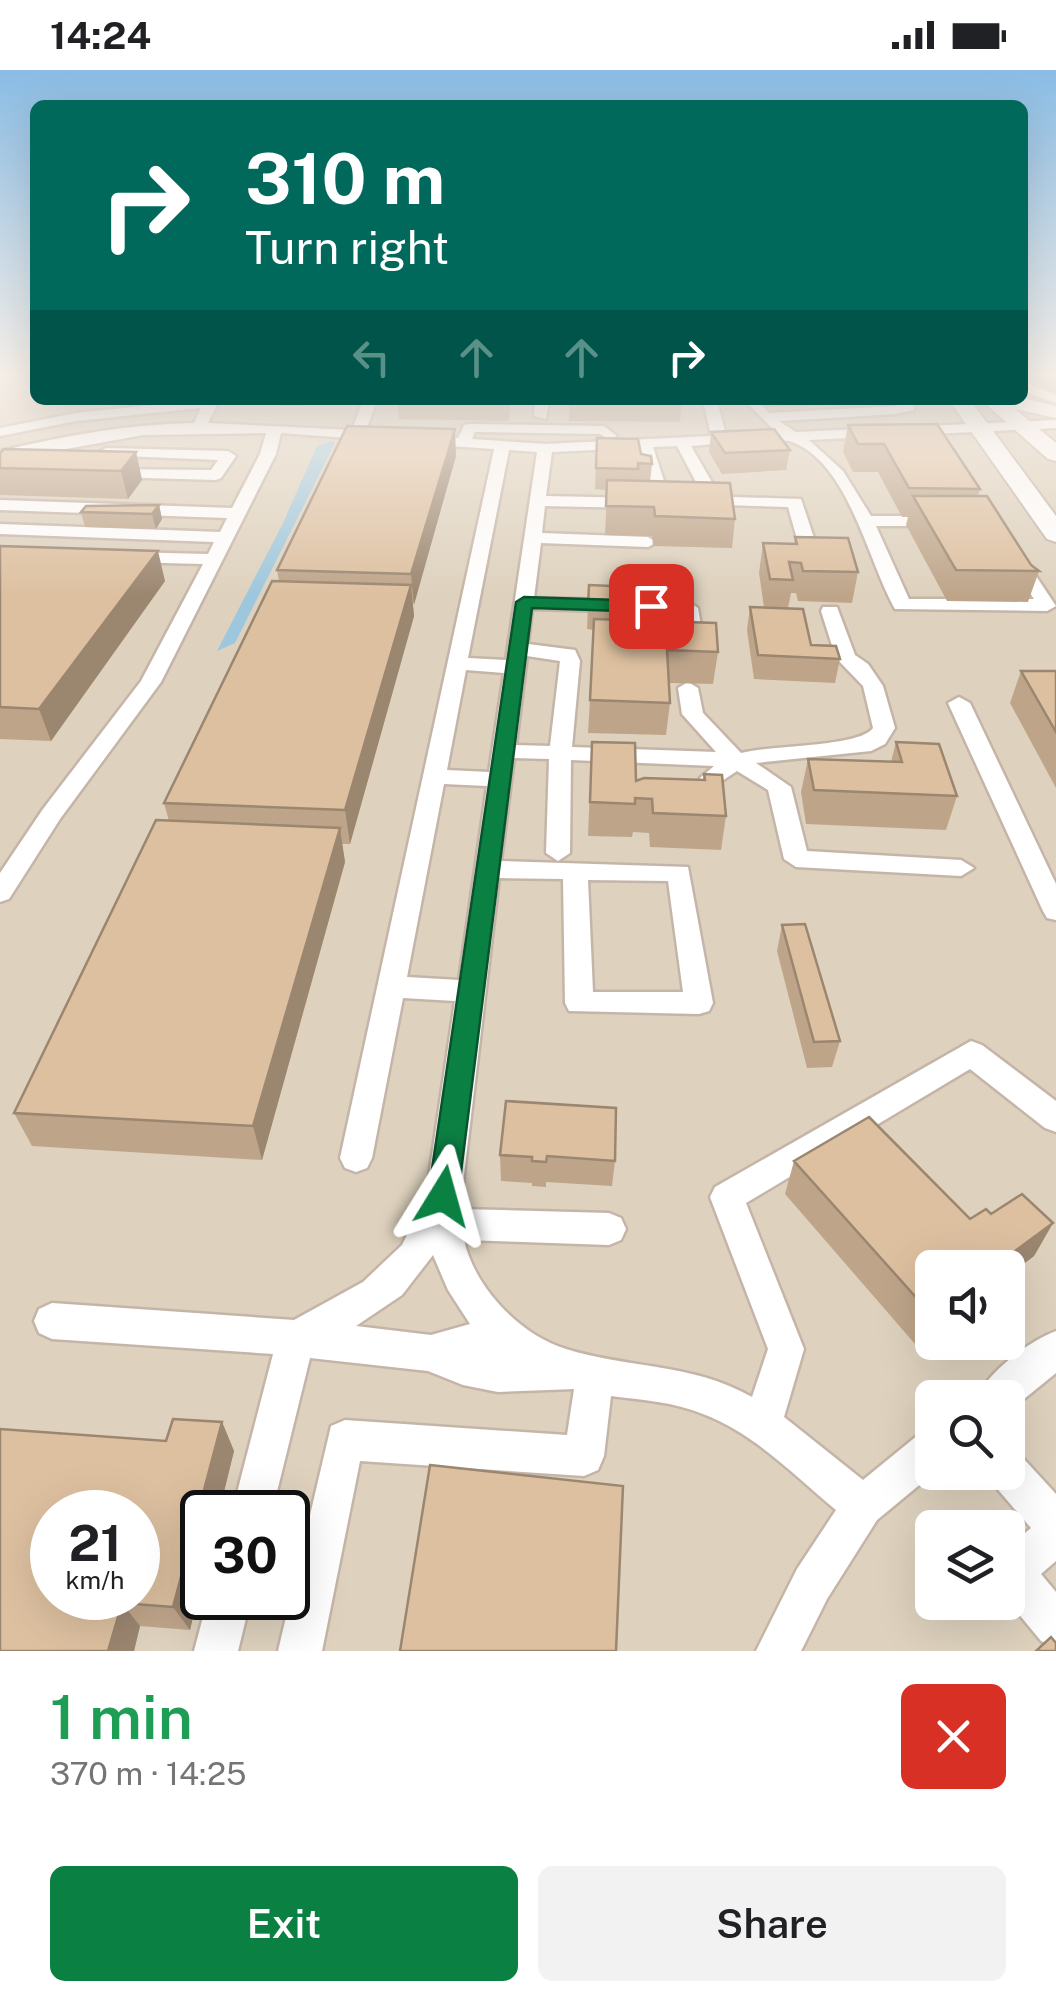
<!DOCTYPE html>
<html lang="en">
<head>
<meta charset="utf-8">
<style>
  body { margin:0; font-family:"Public Sans",sans-serif; background:#f2f2f2; color:#202124; height:100vh; display:flex; flex-direction:column; font-size:38px; white-space:nowrap }
  * { box-sizing:border-box; margin:0 }
  p { font-size:32px; color:#757577 }
  .icon { flex:none; width:55px; height:55px; fill:none; stroke:currentColor; stroke-width:2; stroke-linecap:round; stroke-linejoin:round }
  .map { position:relative; height:1581px; overflow:hidden }
  .drawer { display:flex; flex-direction:column; background:#fff; flex:1 }
  .drawer>* { flex:none }
  .top-card { position:absolute; left:30px; top:30px; width:998px; height:305px; border-radius:15px; box-shadow:0 10px 40px #0002; background:#00695c; color:#fff; overflow:hidden }
  .tools { position:absolute; left:915px; top:1180px; display:grid; gap:20px }
  .tools a { display:grid; place-items:center; width:110px; height:110px; border-radius:15px; background:#fff; box-shadow:0 10px 40px #0002; font-size:50px }
  .speed { position:absolute; left:30px; top:1420px; display:flex; gap:20px; font-size:50px; font-weight:700; text-align:center }
  .speed>* { display:grid; place-content:center; width:130px; height:130px; border-radius:50%; background:#fff; box-shadow:0 10px 40px #0002; line-height:1 }
  .speed small { font-size:25px; font-weight:400 }
  .speed .limit { border:5px solid #111; border-radius:15px; background:#fff; color:#111 }
  .pin { position:absolute; display:grid; place-items:center; width:85px; height:85px; color:#fff; margin:-42px; border-radius:20px; box-shadow:0 5px 15px #0006 }
  .me { position:absolute; width:110px; margin:-55px; rotate:8deg; stroke-linejoin:round; filter:drop-shadow(0 0 8px #0008) }
  .turn { display:flex; align-items:center; gap:35px; height:210px; padding:0 50px; font-size:45px }
  .turn .icon { width:130px; height:130px; stroke-width:2.5 }
  .turn b { display:block; font-size:70px; line-height:85px }
  .lanes { display:flex; align-items:center; height:95px; padding:0 50px; background:#0003; justify-content:center; gap:50px; direction:ltr }
  .lanes .off { opacity:.35 }
  .round { display:grid; place-items:center; flex:none; width:105px; height:105px; border-radius:15px; background:#f2f2f2 }
  .headline { display:flex; align-items:center; justify-content:space-between; height:170px; padding:0 50px }
  h1 { font-size:60px; font-weight:600; line-height:75px; color:#1e9e55 }
  .cta { display:flex; gap:20px; margin-top:auto; padding:20px 50px }
  .cta a { flex:1; height:115px; border-radius:15px; background:#0b8043; color:#fff; font-size:40px; font-weight:600; line-height:115px; text-align:center }
  .cta a+a { background:#f2f2f2; color:#202124 }
  .status { display:flex; justify-content:space-between; align-items:center; height:70px; padding:0 50px; background:#fff; direction:ltr }
  .status svg { height:28px; fill:currentColor }
  .map>svg:first-child { display:block }
  .industrial { fill:#ded2be; fill-rule:evenodd }
  .water { fill:#9dc7dd }
  .lines { fill:none; stroke-linecap:round; stroke-linejoin:round }
  .minor-casing { stroke:#c5b5a8; stroke-width:5 }
  .highway-casing { stroke:#c5b5a8; stroke-width:4 }
  .minor { fill:#fff; fill-rule:evenodd }
  .highway { fill:#fff; fill-rule:evenodd }
  .wall { fill:#bea58a }
  .shaded-wall { fill:#9b8670 }
  .building { fill:#ddc0a0; stroke:#9b8670; stroke-width:2.5; fill-rule:evenodd }
  .route { fill:#0b8043; stroke:#07532c; stroke-width:2.5 }
</style>
</head>
<body>
<div class="status"><b>14:24</b><svg viewBox="0 0 49 12"><path d="M0 12V9h3v3zM5 12V6h3v6zM10 12V3h3v9zM15 12V0h3v12zM26 1h20v11H26zM47 4h2v5h-2z"/></svg></div>
<div class="map">
<svg width="1056" height="1581" viewBox="0 0 1056 1581">
  <rect width="100%" height="100%" fill="#edddcf"/>
  <!-- industrial -->
  <path class="industrial" d="M0,305H35V330H1022L1023,305H1056V1581H0ZM932,1198H1008V1272H932ZM932,1328H1008V1402H932ZM52,1442H138V1528H52ZM202,1442H288V1528H202ZM932,1458H1008V1532H932Z"/>
  <!-- water -->
  <path class="water" d="M331,371L335,373L235,573L217,581L283,453L317,376Z"/>
  <g class="lines">
    <!-- minor casing -->
    <g class="minor-casing">
      <path id="minor" d="M1022,311L1056,325V333L1022,321Z
        M200,330L218,333L208,353L352,360L363,330H377L366,361L383,366L376,370L281,363L276,384L161,612L60,749L9,829L0,832V803L43,739L141,611L203,494L125,492L116,487L125,482L208,484L214,472L0,464V454L220,462L227,448L0,440V430L232,438L260,384L266,363L143,365L0,391V381C64,366 128,354 194,353L201,338L76,351L0,366V358L76,343Z
        M535,330H549L546,349L534,346Z
        M703,330H717L726,365L777,363L744,330H758L769,343L895,336L902,334L901,330H915L914,340L895,344L779,351L796,362L1056,350V358L809,370L843,401L871,446H942L950,451L942,456H876L909,529H1034L1007,489L1016,484L1022,485L1056,536L1047,541L895,539C868,492 849,393 792,372C776,366 712,375 691,376L713,414L705,419L697,414L677,376L653,377L668,423C660,431 639,431 631,423L651,418L638,378L552,382L546,426L638,428L646,433L638,438L545,436L542,463L648,467L657,472L648,477L541,473L534,528L689,532L698,538L703,569L693,575L686,573L680,543L532,539L528,574L575,580L580,591L572,677L716,682L682,644L678,618L688,612L698,618L703,643L741,683C771,675 860,677 873,658L863,616L836,588L821,541L823,537H837L855,585L868,594L883,616L895,658L885,674L871,681L756,693L791,717L807,781L961,790L974,798L961,806L796,797L784,789L768,720L737,701L722,711L720,734L708,741L696,734L700,708L714,696L571,690L570,783L558,791L546,783L549,689L514,688L501,791L688,797L713,933L709,941L699,944L569,941L565,933L563,809L499,808L460,1139L609,1143L621,1148L626,1159L621,1170L609,1175L464,1170C475,1218 519,1264 566,1279C629,1299 690,1292 752,1327L768,1279L710,1127L715,1117L971,971L982,975L1056,1031V1062L1045,1058L970,999L746,1133L804,1279L784,1347L863,1410L918,1365L932,1359L935,1402L877,1450L827,1529L801,1581H756L797,1499L836,1440C795,1406 754,1363 703,1344C674,1332 642,1330 611,1326L604,1386L598,1400L584,1406L360,1391L322,1581H278L331,1356L345,1350L567,1365L574,1319L498,1322L463,1315L428,1301L310,1288L272,1442H232L273,1284L52,1269L39,1263L34,1251L39,1239L52,1233L294,1250L363,1212L402,1175L426,1126L455,931L403,928L372,1088L367,1098L356,1102L345,1098L340,1088L494,379L421,374L414,370L421,366L458,368L464,355L469,354L604,356L617,366L610,370L600,364L475,362L472,369L545,374L711,366ZM509,380L537,382L506,590L468,588ZM527,586L560,591L550,676L516,675ZM466,600L504,603L489,702L447,700ZM444,714L487,716L459,910L407,907ZM588,810L668,811L683,922H593ZM433,1185L448,1220L470,1254L431,1265L356,1256L402,1225Z
        M106,378L228,381L236,386L221,408L216,410L110,407L102,402L105,399L211,400L218,390L101,385L99,382Z
        M702,426L801,429L819,483L810,488L801,483L788,437L696,434V428Z
        M959,627L970,633L1056,814V850L1047,848L1043,841L948,633Z
        M1056,1261V1303L1008,1342V1328H977C988,1301 1030,1271 1056,1261Z
        M1008,1381L1022,1387L1056,1424V1491L1041,1504L1056,1522V1578L1041,1571L1008,1531V1477L1031,1458L994,1415L989,1402H1008Z
        M208,1528H251L238,1581H194Z"/>
    </g>
    <!-- highway casing -->
    <g class="highway-casing">
      <path id="highway" d="M1022,328L1056,336V348L1015,339L1056,373V391L1048,389L981,330Z
        M949,330H970L1056,446V472L1047,469Z"/>
    </g>
    <!-- minor -->
    <use href="#minor" class="minor"/>
    <!-- highway -->
    <use href="#highway" class="highway"/>
  </g>
  <!-- wall -->
  <path class="wall" d="M1029,305H1056V321L1050,322Z
    M279,330H304V335L279,336Z
    M397,330H511L509,351L399,349Z
    M569,330H682L680,352L569,351Z
    M760,330H894L893,334L766,337L761,335Z
    M848,355L980,419L978,426L1031,495L1039,501L1028,532L947,531L906,455L908,447H902L878,402H853L843,382Z
    M711,362L790,380L786,400L722,404L709,382Z
    M597,368L641,384L652,394L650,411L735,449L732,478L653,476L652,466L605,465L607,420L595,419Z
    M136,382L142,410L128,429L0,425V383Z
    M456,386L413,535L414,546L350,774H342L345,792L262,1090L32,1076L14,1043L169,751L164,733L279,511L277,500Z
    M159,435L162,449L156,459L85,457L81,442Z
    M795,467L858,502L852,533L798,531L796,523H791L788,538L811,575L840,589L835,613L754,609L747,560L750,537H764L759,503L763,473L794,474Z
    M0,476L165,511L51,671L0,669Z
    M589,515L657,538L656,551L718,582L713,614L669,613L670,633L666,665L588,663L594,560L587,559Z
    M1021,601H1056V718L1010,633Z
    M592,672L636,711L703,710L704,704L726,746L721,780L650,777L649,763L633,762L632,767L588,766Z
    M896,672L957,726L946,760L806,754L801,722L808,689L891,692Z
    M782,855L840,971L832,997L807,998L777,881Z
    M506,1031L615,1091L612,1116L546,1112V1117L532,1116V1113L501,1111L500,1085Z
    M794,1091L970,1149L991,1144L1053,1153L1034,1186L1008,1206V1198L915,1274L785,1124Z
    M222,1352L234,1381L219,1442H202V1509L190,1560L140,1556L134,1581H0L166,1371Z"/>
  <!-- shaded-wall -->
  <path class="shaded-wall" d="M455,359L456,386L414,535L411,504Z
    M136,382L142,410L128,429L121,401Z
    M159,435L162,449L156,459L152,444Z
    M158,481L165,511L51,671L39,639Z
    M411,515L414,546L350,774L345,740Z
    M340,758L345,792L262,1090L253,1056Z
    M1053,1153L1034,1186L1008,1206V1198H992Z
    M932,1241V1261L915,1274L930,1243Z
    M222,1352L234,1381L219,1442H202V1509L190,1560L173,1537Z
    M122,1533L140,1556L134,1581H108Z"/>
  <!-- building -->
  <path class="building" d="M937,354L980,419L909,418L884,374H858L848,355Z
    M347,356L455,359L411,504L277,500Z
    M774,359L790,380L725,383L711,362Z
    M597,368L638,369L641,384L651,386L652,394L638,393V399L596,398Z
    M4,379L136,382L121,401L0,398V383Z
    M607,410L730,413L735,449L655,446L654,437L606,436Z
    M913,426H987L1031,495L1039,501L956,500Z
    M159,435L152,444L81,442L86,436Z
    M795,467L848,468L858,502L803,501L801,493L789,492L793,510L770,509L763,473L797,474Z
    M0,476L158,481L39,639L0,637Z
    M272,511L411,515L345,740L164,733Z
    M589,515L656,518L657,538L588,536Z
    M750,537L803,539L811,575L836,576L840,589L758,585Z
    M594,549L716,553L718,582L667,580L670,633L590,630Z
    M1021,601H1056V662Z
    M592,672L635,673L636,711L644,708L705,710L704,704L722,705L726,746L653,743L652,729L635,728V734L590,732Z
    M896,672L939,674L957,726L814,720L808,689L902,692Z
    M156,750L340,758L253,1056L14,1043Z
    M805,854L840,971L814,972L782,855Z
    M506,1031L616,1038L615,1091L547,1086L546,1092L532,1091V1087L500,1085Z
    M869,1047L970,1149L986,1139L991,1144L1022,1124L1053,1153L992,1198H932V1241L930,1243L794,1091Z
    M173,1349L222,1352L173,1537L122,1533L108,1581H0V1359L166,1371ZM52,1442H138V1528H52Z
    M430,1395L623,1416L616,1581H400Z
    M1051,1567L1056,1573V1581H1036Z"/>
  <!-- sky -->
  <linearGradient id="sky" x2="0" y2="1"><stop stop-color="#8abce4"/><stop offset="0.58" stop-color="#f7f0e9"/><stop offset="1" stop-color="#f7f0e9" stop-opacity="0"/></linearGradient>
  <rect width="1056" height="526" fill="url(#sky)"/>
  <!-- route -->
  <path class="route" d="M524,527L651,531L659,536L651,542L532,538L458,1126L454,1136L443,1140L433,1136L428,1126L516,532Z"/>
</svg>
<div class="tools">
<a><svg class="icon" aria-label="sound" viewBox="0 0 24 24"><path d="M4 9h4l5-4v14l-5-4H4zM17 9q2 3 0 6"/></svg></a>
<a><svg class="icon" aria-label="search" viewBox="0 0 24 24"><circle cx="10" cy="10" r="6"/><path d="M15 15l6 6"/></svg></a>
<a><svg class="icon" aria-label="layers" viewBox="0 0 24 24"><path d="M12 4l9 5-9 5-9-5zM3 14l9 5 9-5"/></svg></a>
</div>
<div class="speed"><div>21<small>km/h</small></div><div class="limit">30</div></div>
<div class="pin" style="left:651px;top:536px;background:#d93025"><svg class="icon" aria-label="arrive" viewBox="0 0 24 24"><path d="M6 21V4h12l-3 4 3 4H6"/></svg></div>
<svg class="me" style="left:443px;top:1126px" viewBox="-20 -20 40 40"><path d="M0-17L14 15 0 8-14 15z" fill="#0b8043" stroke="#fff" stroke-width="4"/></svg>
<div class="top-card">
<div class="turn"><svg class="icon" aria-label="right" viewBox="0 0 24 24"><path d="M7 20v-9h11M14 6l5 5-5 5"/></svg><div><b>310 m</b>Turn right</div></div>
<div class="lanes"><svg class="icon off" aria-label="left" viewBox="0 0 24 24"><path d="M17 20v-9H6M10 6l-5 5 5 5"/></svg><svg class="icon off" aria-label="ahead" viewBox="0 0 24 24"><path d="M12 20V5M6 11l6-6 6 6"/></svg><svg class="icon off" aria-label="ahead" viewBox="0 0 24 24"><path d="M12 20V5M6 11l6-6 6 6"/></svg><svg class="icon" aria-label="right" viewBox="0 0 24 24"><path d="M7 20v-9h11M14 6l5 5-5 5"/></svg></div>
</div>
</div>
<section class="drawer">
<div class="headline"><div><h1>1 min</h1><p>370 m · 14:25</p></div><a class="round" style="background:#d93025;color:#fff"><svg class="icon" aria-label="close" viewBox="0 0 24 24"><path d="M6 6l12 12M18 6L6 18"/></svg></a></div>
<div class="cta"><a>Exit</a><a>Share</a></div>
</section>
</body>
</html>
